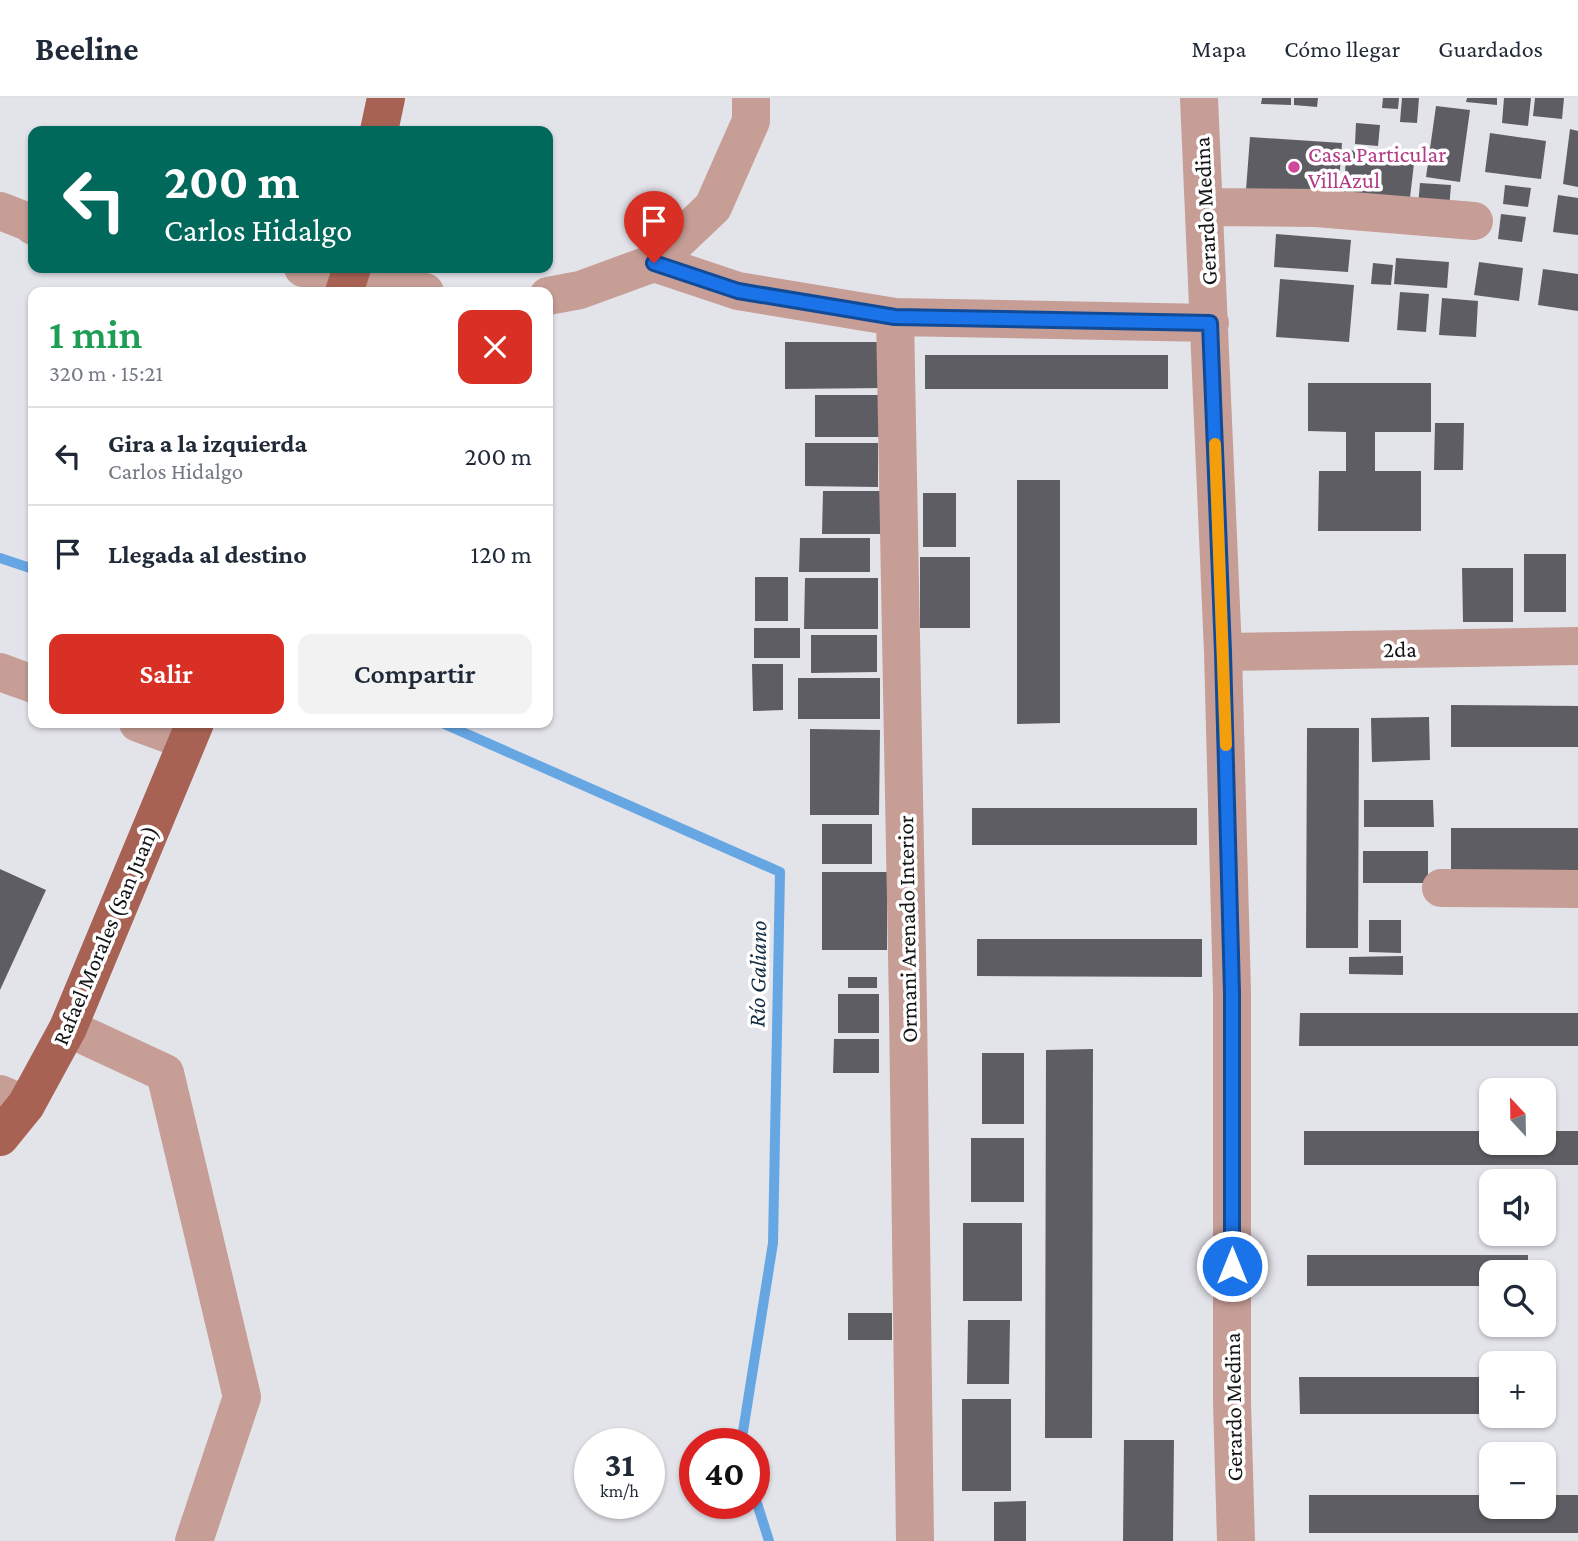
<!DOCTYPE html>
<html lang="es">
<head>
<meta charset="utf-8">
<style>
  body { margin:0; font-family:"Crimson Pro",serif; background:#f2f2f3; color:#1f2937; height:100vh; display:flex; flex-direction:column; font-size:26px; white-space:nowrap }
  * { box-sizing:border-box; margin:0 }
  p { font-size:23px; color:#747a83 }
  .icon { flex:none; width:38px; height:38px; fill:none; stroke:currentColor; stroke-width:2; stroke-linecap:round; stroke-linejoin:round }
  .map { position:relative; flex:1; overflow:hidden }
  .sheet { position:absolute; left:28px; top:189px; width:525px; height:441px; display:flex; flex-direction:column; background:#fff; border-radius:14px; box-shadow:0 2px 5px #0004 }
  .sheet>* { flex:none }
  .hud { position:absolute; left:28px; top:28px; width:525px; height:147px; border-radius:14px; box-shadow:0 2px 5px #0004; background:#00695c; color:#fff; overflow:hidden }
  .needle { width:46px; rotate:338deg }
  .fabs { position:absolute; left:1479px; top:980px; display:grid; gap:14px }
  .fabs a { display:grid; place-items:center; width:77px; height:77px; border-radius:14px; background:#fff; box-shadow:0 2px 5px #0004; font-size:35px }
  .speed { position:absolute; left:574px; top:1330px; display:flex; gap:14px; font-size:35px; font-weight:700; text-align:center }
  .speed>* { display:grid; place-content:center; width:91px; height:91px; border-radius:50%; background:#fff; box-shadow:0 2px 5px #0004; line-height:1 }
  .speed small { font-size:18px; font-weight:400 }
  .speed .limit { border:10px solid #d22; background:#fff; color:#111 }
  .pin { position:absolute; display:grid; place-items:center; width:60px; height:60px; color:#fff; margin:-72px -30px; border-radius:50% 50% 50% 0; rotate:-45deg; box-shadow:0 0 7px #0007 }
  .pin .icon { rotate:45deg }
  .me { position:absolute; width:77px; margin:-38px; rotate:0deg; stroke-linejoin:round; filter:drop-shadow(0 0 5px #0008) }
  .turn { display:flex; align-items:center; gap:24px; height:147px; padding:0 21px; font-size:32px }
  .turn .icon { width:91px; height:91px; stroke-width:2.5 }
  .turn b { display:block; font-size:49px; line-height:60px }
  .round { display:grid; place-items:center; flex:none; width:74px; height:74px; border-radius:14px; background:#f2f2f3 }
  .overview { display:flex; align-items:center; justify-content:space-between; height:119px; padding:0 21px }
  h1 { font-size:42px; font-weight:600; line-height:52px; color:#1e9e55 }
  .action { display:flex; gap:14px; margin-top:auto; padding:14px 21px }
  .action a { flex:1; height:80px; border-radius:14px; background:#d93025; color:#fff; font-size:28px; font-weight:600; line-height:80px; text-align:center }
  .action a+a { background:#f2f2f3; color:#1f2937 }
  ul { padding:0; list-style:none }
  li { display:flex; align-items:center; gap:21px; height:98px; padding:0 21px; border-top:2px solid #e0e1e3 }
  li div { flex:1 }
  li b { display:block; font-size:26px }
  li em { font-style:normal }
  header { display:flex; align-items:center; gap:42px; box-sizing:border-box; height:98px; padding:0 35px; background:#fff; border-bottom:2px solid #e0e1e3 }
  header strong { font-size:33px }
  nav { display:flex; gap:38px; margin-inline-start:auto; font-size:24px }
  .map>svg:first-child { display:block }
  .lines { fill:none; stroke-linecap:round; stroke-linejoin:round }
  .stream { stroke:#66a6e2; stroke-width:10 }
  .building { fill:#5d5d63 }
  .minor { stroke:#c69e96; stroke-width:38 }
  .major { stroke:#a86254; stroke-width:38 }
  .route-casing { stroke:#114b97; stroke-width:18 }
  .route { stroke:#1a73e8; stroke-width:12 }
  .slow { stroke:#f59e0b; stroke-width:12 }
  .hotel-dot { fill:#d1479c; stroke:#fff; stroke-width:2.5 }
  .labels { text-anchor:middle; dominant-baseline:central; stroke-width:7; stroke-linejoin:round; paint-order:stroke }
  .hotel-label { font-size:23px; fill:#b23c85; stroke:#fff; text-anchor:start }
  .street-label { font-size:23px; fill:#141416; stroke:#fff }
  .water-label { font-size:24px; font-style:italic; fill:#0f2b43; stroke:#fff }
</style>
</head>
<body>
<header>
<strong>Beeline</strong>
<nav><a>Mapa</a><a>Cómo llegar</a><a>Guardados</a></nav>
</header>
<div class="map">
<svg width="1578" height="1443" viewBox="0 0 1578 1443">
  <rect width="100%" height="100%" fill="#e3e3ea"/>
  <g class="lines">
    <!-- stream -->
    <path class="stream" d="M0,460L33,471
      M442,625L780,774L773,1145L741,1346
      M754,1396L769,1443"/>
  </g>
  <!-- building -->
  <path class="building" d="M1262,0H1291V7L1261,6Z
    M1294,0H1318L1317,9L1294,7Z
    M1383,0H1399L1398,11L1382,10Z
    M1402,0H1419L1417,25L1400,24Z
    M1467,0H1497V7L1466,4Z
    M1504,0H1531L1528,28L1502,25Z
    M1535,0H1564L1562,21L1533,18Z
    M1436,8L1470,12L1460,84L1426,79Z
    M1356,25L1380,27L1378,48L1355,46Z
    M1570,31L1578,33V89L1563,86Z
    M1490,35L1546,43L1541,81L1485,74Z
    M1250,39L1342,45L1338,97L1246,92Z
    M1346,52L1415,57L1409,108L1344,103Z
    M1420,85L1451,87L1449,111L1418,108Z
    M1505,87L1531,90L1528,109L1503,106Z
    M1558,97L1578,100V137L1553,134Z
    M1501,116L1526,119L1522,144L1498,141Z
    M1276,136L1351,142L1348,174L1274,169Z
    M1396,160L1449,164L1447,190L1394,186Z
    M1479,164L1523,170L1519,203L1474,197Z
    M1373,165L1393,167L1391,187L1371,186Z
    M1543,171L1578,176V213L1538,207Z
    M1280,181L1354,187L1349,244L1276,239Z
    M1400,194L1429,196L1426,234L1397,232Z
    M1442,200L1478,203L1476,239L1439,237Z
    M785,244H885V290L785,291Z
    M925,257H1168V291H925Z
    M1308,285H1431V334H1375V373H1421V433H1318L1319,373H1346V334L1308,333Z
    M815,297H882V339H815Z
    M1435,325H1464L1463,372H1434Z
    M805,345H878V389L805,388Z
    M1017,382H1060V625L1017,626Z
    M823,393H881V436H822Z
    M923,395H956V449H923Z
    M33,405V421L28,419Z
    M800,440H870V474H799Z
    M1524,456H1566V514H1524Z
    M920,459H970V530H920Z
    M1462,470H1513V524H1463Z
    M755,479H788V523H755Z
    M805,480H878V531H804Z
    M754,530H800V560H754Z
    M811,537H877V574L811,575Z
    M752,566H783V612L753,613Z
    M798,580H880V621H798Z
    M1451,607L1578,608V649H1451Z
    M1429,619L1430,662L1372,664L1371,620Z
    M1307,630H1359L1358,850H1306Z
    M810,631L880,632L879,717H810Z
    M1364,702H1433L1434,729H1364Z
    M972,710H1197V747H972Z
    M822,726H872V766H822Z
    M1451,730H1578V773H1451Z
    M1363,753H1428V785H1363Z
    M0,771L46,792L0,892Z
    M822,774H887V852H822Z
    M1369,822H1401V855L1369,854Z
    M977,841H1202V879L977,878Z
    M1403,858V877L1349,876V859Z
    M848,879H877V890H848Z
    M838,896H879V935H838Z
    M1300,915H1578V948H1299Z
    M834,941H879V975H833Z
    M1093,951L1092,1340H1045L1046,952Z
    M982,955H1024V1026H982Z
    M1304,1033H1491V1045H1544V1033H1578V1067H1304Z
    M971,1040H1024V1104H971Z
    M963,1125H1022V1203H963Z
    M1307,1157H1528V1174H1491V1188H1307Z
    M848,1215H892V1242H848Z
    M968,1222H1010L1009,1286H967Z
    M1299,1279H1491V1316H1300Z
    M962,1301H1011V1393H962Z
    M1124,1342H1174L1173,1443H1123Z
    M1309,1397H1491V1409H1544V1397H1578V1435H1309Z
    M1026,1403V1443H994V1404Z"/>
  <g class="lines">
    <!-- minor -->
    <path class="minor" d="M1199,0L1223,554L1232,895V1304L1236,1443
      M1205,109L1316,110L1474,123
      M0,113L31,125L33,128
      M654,165L713,109L751,23V0
      M303,170L351,172L425,194
      M548,198L580,192L654,165L738,193L895,219L1210,225
      M895,219L908,910L915,1443
      M1223,554L1578,548
      M0,574L33,586
      M138,625L187,643
      M1441,790L1578,791
      M68,930L165,975L242,1299L194,1443
      M0,996L26,1007"/>
    <!-- major -->
    <path class="major" d="M379,33L386,0
      M344,194L352,170
      M0,1039L26,1007L68,930L195,625"/>
  </g>
  <g class="lines">
    <!-- route casing -->
    <g class="route-casing">
      <path id="route" d="M654,165L738,193L895,219L1210,225L1223,554L1232,895V1168"/>
    </g>
    <!-- route -->
    <use href="#route" class="route"/>
    <!-- slow -->
    <path class="slow" d="M1215,346L1226,647"/>
  </g>
  <!-- markers -->
  <circle class="hotel-dot" cx="1294" cy="69" r="7"/>
  <g class="labels">
    <!-- hotel labels -->
    <g class="hotel-label">
      <text x="1308" y="56">Casa Particular<tspan x="1308" dy="26">VillAzul</tspan></text>
    </g>
    <!-- street labels -->
    <g class="street-label">
      <text transform="translate(1205 113) rotate(-93)">Gerardo Medina</text>
      <text transform="translate(1400 551) rotate(-1)">2da</text>
      <text transform="translate(907 831) rotate(-91)">Ormani Arenado Interior</text>
      <text transform="translate(105 837) rotate(-67)">Rafael Morales (San Juan)</text>
      <text transform="translate(1233 1309) rotate(-91)">Gerardo Medina</text>
    </g>
    <!-- water labels -->
    <g class="water-label">
      <text transform="translate(757 876) rotate(-89)">Río Galiano</text>
    </g>
  </g>
</svg>
<div class="fabs">
<a><svg class="needle" viewBox="-14 -14 28 28"><path d="M0-13l5 13h-10z" fill="#e53935"/><path d="M0 13l5-13h-10z" fill="#747a83"/></svg></a>
<a><svg class="icon" aria-label="sound" viewBox="0 0 24 24"><path d="M4 9h4l5-4v14l-5-4H4zM17 9q2 3 0 6"/></svg></a>
<a><svg class="icon" aria-label="search" viewBox="0 0 24 24"><circle cx="10" cy="10" r="6"/><path d="M15 15l6 6"/></svg></a>
<a>+</a>
<a>−</a>
</div>
<div class="speed"><div>31<small>km/h</small></div><div class="limit">40</div></div>
<div class="pin" style="left:654px;top:165px;background:#d93025"><svg class="icon" aria-label="arrive" viewBox="0 0 24 24"><path d="M6 21V4h12l-3 4 3 4H6"/></svg></div>
<svg class="me" style="left:1232px;top:1168px" viewBox="-20 -20 40 40"><circle r="17" fill="#1a73e8" stroke="#fff" stroke-width="3"/><path d="M0-11L8 9 0 5-8 9z" fill="#fff"/></svg>
<div class="hud">
<div class="turn"><svg class="icon" aria-label="left" viewBox="0 0 24 24"><path d="M17 20v-9H6M10 6l-5 5 5 5"/></svg><div><b>200 m</b>Carlos Hidalgo</div></div>
</div>
<section class="sheet">
<div class="overview"><div><h1>1 min</h1><p>320 m · 15:21</p></div><a class="round" style="background:#d93025;color:#fff"><svg class="icon" aria-label="close" viewBox="0 0 24 24"><path d="M6 6l12 12M18 6L6 18"/></svg></a></div>
<ul>
<li><svg class="icon" aria-label="left" viewBox="0 0 24 24"><path d="M17 20v-9H6M10 6l-5 5 5 5"/></svg><div><b>Gira a la izquierda</b><p>Carlos Hidalgo</p></div><em>200 m</em></li>
<li><svg class="icon" aria-label="arrive" viewBox="0 0 24 24"><path d="M6 21V4h12l-3 4 3 4H6"/></svg><div><b>Llegada al destino</b></div><em>120 m</em></li>
</ul>
<div class="action"><a>Salir</a><a>Compartir</a></div>
</section>
</div>
</body>
</html>
